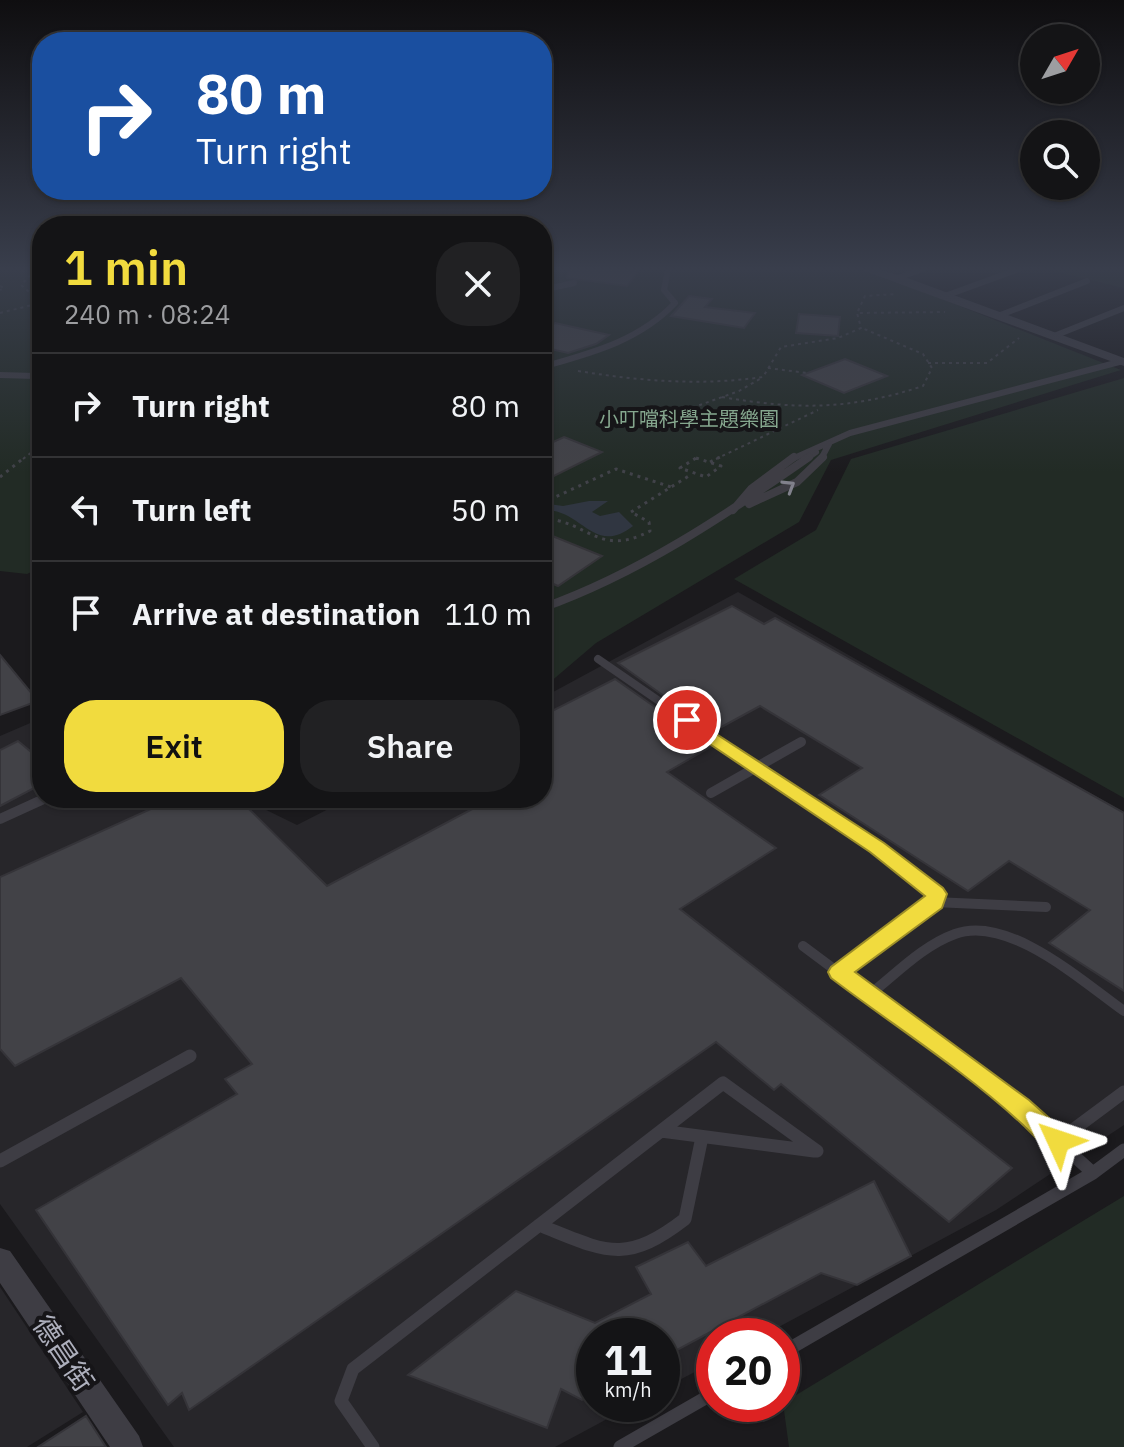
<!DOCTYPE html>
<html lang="en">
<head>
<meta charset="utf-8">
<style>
  body { margin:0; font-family:"IBM Plex Sans","Noto Sans TC",sans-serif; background:#212123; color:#f1f3f6; height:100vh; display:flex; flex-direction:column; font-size:30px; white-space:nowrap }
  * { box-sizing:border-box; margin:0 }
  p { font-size:26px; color:#9d9ea1 }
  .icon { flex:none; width:44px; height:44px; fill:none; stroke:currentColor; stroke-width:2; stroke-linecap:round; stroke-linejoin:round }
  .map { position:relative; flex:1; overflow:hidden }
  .sheet { position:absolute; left:32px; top:216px; width:520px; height:592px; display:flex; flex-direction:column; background:#141416; border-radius:32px; box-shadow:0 2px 6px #0004,0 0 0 2px #333335 }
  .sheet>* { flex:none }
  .guide { position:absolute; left:32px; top:32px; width:520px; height:168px; border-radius:32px; box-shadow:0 2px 6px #0004,0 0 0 2px #333335; background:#1a4fa0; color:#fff; overflow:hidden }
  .needle { width:52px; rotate:51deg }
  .fabs { position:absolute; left:1020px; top:24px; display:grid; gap:16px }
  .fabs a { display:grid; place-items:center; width:80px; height:80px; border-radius:50%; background:#141416; box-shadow:0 2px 6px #0004,0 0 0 2px #333335; font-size:40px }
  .speed { position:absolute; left:576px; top:1318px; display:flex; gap:16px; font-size:40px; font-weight:700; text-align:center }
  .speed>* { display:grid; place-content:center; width:104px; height:104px; border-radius:50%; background:#141416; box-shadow:0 2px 6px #0004,0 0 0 2px #333335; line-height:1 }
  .speed small { font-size:20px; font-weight:400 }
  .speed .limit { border:12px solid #d22; background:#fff; color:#111 }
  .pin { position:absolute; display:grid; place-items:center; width:68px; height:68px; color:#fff; margin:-34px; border:4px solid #fff; border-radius:50%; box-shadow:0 2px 8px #0007 }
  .me { position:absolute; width:88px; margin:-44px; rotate:312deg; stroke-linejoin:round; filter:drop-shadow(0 0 6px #0008) }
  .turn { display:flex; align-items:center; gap:28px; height:168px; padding:0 32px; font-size:36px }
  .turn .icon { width:104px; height:104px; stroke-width:2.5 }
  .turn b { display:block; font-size:56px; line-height:68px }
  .round { display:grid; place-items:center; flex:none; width:84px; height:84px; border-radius:32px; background:#212123 }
  .headline { display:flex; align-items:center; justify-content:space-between; height:136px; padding:0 32px }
  h1 { font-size:48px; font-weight:600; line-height:60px; color:#f1db3e }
  .action { display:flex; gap:16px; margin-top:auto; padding:16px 32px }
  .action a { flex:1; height:92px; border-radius:32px; background:#f1db3e; color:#111; font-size:32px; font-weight:600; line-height:92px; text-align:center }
  .action a+a { background:#212123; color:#f1f3f6 }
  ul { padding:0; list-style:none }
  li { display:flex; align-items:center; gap:24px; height:104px; padding:0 32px; border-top:2px solid #333335 }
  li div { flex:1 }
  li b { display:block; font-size:30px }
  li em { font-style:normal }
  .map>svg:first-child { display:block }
  .built { fill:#27262a }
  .green { fill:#222b25 }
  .water { fill:#303641 }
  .building { fill:#424247; stroke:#353439; stroke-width:2 }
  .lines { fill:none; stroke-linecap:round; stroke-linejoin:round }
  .path-far1 { stroke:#414249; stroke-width:2; stroke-dasharray:3 4; stroke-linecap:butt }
  .path { stroke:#414249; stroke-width:3; stroke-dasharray:3 5; stroke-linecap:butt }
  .service-far3 { stroke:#3e3d44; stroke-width:6 }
  .service-far2 { stroke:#3e3d44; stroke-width:8 }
  .service-far1 { stroke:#3e3d44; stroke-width:10 }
  .service { stroke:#3e3d44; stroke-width:13 }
  .minor { fill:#3e3d44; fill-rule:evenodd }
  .oneway { stroke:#81818c }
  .route { fill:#f1db3e; stroke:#9d8e28; stroke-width:2 }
  .labels { text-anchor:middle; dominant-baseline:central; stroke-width:8; stroke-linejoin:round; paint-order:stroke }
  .far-park-label { font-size:20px; fill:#85a78e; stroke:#161518 }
  .near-street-label { font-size:28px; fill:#adafbc; stroke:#161518 }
</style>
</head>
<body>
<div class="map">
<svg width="1124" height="1447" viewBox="0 0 1124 1447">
  <rect width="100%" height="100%" fill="#1b1a1d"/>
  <!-- built -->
  <path class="built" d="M738,592L1124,812V1125L996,1210L762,1336H714V1362L662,1389V1336H594V1404H635L555,1447H174L0,1204V736L42,718V798H242L297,825L350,798H542V698Z
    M0,1287L83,1412L27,1447H0Z"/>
  <!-- green -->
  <path class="green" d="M0,269H42V567L27,574L0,571Z
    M542,269H842L874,272L1121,370L831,460L799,522L596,643L542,689Z
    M1045,269H1124V288Z
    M1124,378V798L734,579L816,530L851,459Z
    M1124,1196V1447H789L783,1403Z"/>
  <!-- water -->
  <path class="water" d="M589,501H608L592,512L600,516L619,512L633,526C593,558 580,505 542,511V503L563,506Z"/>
  <!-- building -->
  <path class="building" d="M568,269H640L627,286L567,278Z
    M689,296L712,299L705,307L755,313L744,328L671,316Z
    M799,314L840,317L838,336L796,333Z
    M555,323L609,335L596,344L568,353L542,347V331Z
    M845,359L887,376L844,393L802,375Z
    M564,437L602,452L542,482V447Z
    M550,535L602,556L558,586L542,579V540Z
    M732,606L764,624L775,618L1124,813V991L1049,943L1090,910L1009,861L968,891L819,795L862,768L760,706L716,730L688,712L679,719L683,727L712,746L667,772L776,848L680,909L1012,1168L949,1222L781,1084L774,1090L716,1042L189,1410L182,1393L168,1405L36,1210L237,1094L225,1079L252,1064L181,978L15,1066L0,1049V877L175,798H238L327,886L493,798H542V716L615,679L655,707H663L666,702L664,696L618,663Z
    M0,655L38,701L0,715Z
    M18,741L42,761V784L0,806V750Z
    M874,1181L911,1256L857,1285L821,1273L662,1358V1336H594V1394L582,1400L561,1389L547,1428L408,1375L516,1291L595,1323L651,1294L636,1267L688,1242L706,1266Z
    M86,1416L106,1447H38Z"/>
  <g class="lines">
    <!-- path-far1 -->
    <path class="path-far1" d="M0,286L4,288L0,290
      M858,311L865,296L897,294
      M0,313L32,305L34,296L21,285L36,269
      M928,363H987L1019,338
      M768,368L807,373
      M578,371C640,381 700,386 763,377L781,347L838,338L861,328L857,313L945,312
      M722,397C797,410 850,410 923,386L932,368L923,354L862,328
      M686,410L739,391L760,379
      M23,459L42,444
      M694,459H699
      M716,459L818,410"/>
    <!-- path -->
    <path class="path" d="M696,458L721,466L706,477L680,468Z
      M710,462L720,457
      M0,477L25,457
      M542,493L553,498L616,469L671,487
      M631,512L692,474
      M542,518C589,521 599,558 650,531L649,522L631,512"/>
    <!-- service-far3 -->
    <path class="service-far3" d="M898,278L922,269
      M542,290L574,283
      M542,294L545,296L542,304
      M945,296L1019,269
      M998,316L1087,281
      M1054,336L1124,308
      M542,367C591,353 639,341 675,303L664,290L668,269
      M0,375L35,376L42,371
      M792,459L850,433L1123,361
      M806,459L816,452
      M821,459L829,444"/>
    <!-- service-far2 -->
    <path class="service-far2" d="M749,504L797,482L823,457
      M733,510L751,489L794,457
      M542,608C638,574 726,515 809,457
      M598,659L659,701"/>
    <!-- service-far1 -->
    <path class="service-far1" d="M687,720L877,848L936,894L934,902L839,972
      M711,793L801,742
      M0,819L46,798
      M934,902L1046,907
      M803,946L913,1028
      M869,995C896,974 922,946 955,934C1008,914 1083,982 1124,1011"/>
    <!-- service -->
    <path class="service" d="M910,1026L1020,1107L1093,1173
      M661,1131L814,1151
      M1058,1141L1124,1092
      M0,1161L190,1056
      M539,1225C605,1251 624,1266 685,1219L702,1137
      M782,1353L1093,1173L1124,1150
      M373,1447L341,1401L353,1369L723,1083L817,1151
      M620,1447L714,1393"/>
    <!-- minor -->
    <path class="minor" d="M859,269H877L902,276L1124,358V366Z
      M0,1248L10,1251L139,1436L143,1447H110L0,1283Z"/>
  </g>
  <!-- one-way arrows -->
  <defs><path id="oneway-chevron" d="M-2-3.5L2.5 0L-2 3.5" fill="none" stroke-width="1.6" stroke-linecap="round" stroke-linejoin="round" transform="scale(2)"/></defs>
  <use class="oneway" href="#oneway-chevron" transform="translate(789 486) rotate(-32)"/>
  <!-- sky -->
  <linearGradient id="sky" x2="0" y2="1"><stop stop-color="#0f0e10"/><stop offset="0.57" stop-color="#393e4c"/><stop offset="1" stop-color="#393e4c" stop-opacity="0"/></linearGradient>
  <rect width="1124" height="472" fill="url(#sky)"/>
  <!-- route -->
  <path class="route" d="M687,715L884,843L943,888L947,894L942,908L855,972L1029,1100L1067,1134L1071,1141L1067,1149C1048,1155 1035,1136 1022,1124C965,1071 894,1026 831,978L828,972L831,967L925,896L870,852L680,724L678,720L680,717Z"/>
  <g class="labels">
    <!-- far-park labels -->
    <g class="far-park-label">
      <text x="689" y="418">小叮噹科學主題樂園</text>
    </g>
    <!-- near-street labels -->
    <g class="near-street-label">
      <text transform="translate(64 1353) rotate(56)">德昌街</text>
    </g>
  </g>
</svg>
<div class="fabs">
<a><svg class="needle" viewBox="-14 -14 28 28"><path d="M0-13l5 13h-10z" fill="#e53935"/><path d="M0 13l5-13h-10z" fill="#9d9ea1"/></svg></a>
<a><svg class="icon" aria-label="search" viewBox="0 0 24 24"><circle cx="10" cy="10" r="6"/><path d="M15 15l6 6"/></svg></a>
</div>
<div class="speed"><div>11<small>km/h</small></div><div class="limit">20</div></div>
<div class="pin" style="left:687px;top:720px;background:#d93025"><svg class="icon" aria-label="arrive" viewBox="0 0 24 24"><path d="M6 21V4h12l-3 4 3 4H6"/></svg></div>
<svg class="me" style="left:1058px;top:1141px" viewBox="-20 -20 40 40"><path d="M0-17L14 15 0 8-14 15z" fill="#f1db3e" stroke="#fff" stroke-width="4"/></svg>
<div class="guide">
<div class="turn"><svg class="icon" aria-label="right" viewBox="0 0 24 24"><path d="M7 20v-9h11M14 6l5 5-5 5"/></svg><div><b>80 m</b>Turn right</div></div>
</div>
<section class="sheet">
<div class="headline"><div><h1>1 min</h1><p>240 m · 08:24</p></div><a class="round"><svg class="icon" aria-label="close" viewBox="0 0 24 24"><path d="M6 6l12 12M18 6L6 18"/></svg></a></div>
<ul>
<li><svg class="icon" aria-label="right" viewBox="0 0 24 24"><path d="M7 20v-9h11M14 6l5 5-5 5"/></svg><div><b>Turn right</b></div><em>80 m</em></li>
<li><svg class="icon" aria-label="left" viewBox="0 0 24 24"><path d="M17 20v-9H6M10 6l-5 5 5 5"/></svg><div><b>Turn left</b></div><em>50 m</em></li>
<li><svg class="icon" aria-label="arrive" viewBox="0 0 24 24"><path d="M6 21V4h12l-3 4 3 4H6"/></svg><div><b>Arrive at destination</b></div><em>110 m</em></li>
</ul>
<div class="action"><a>Exit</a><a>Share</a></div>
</section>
</div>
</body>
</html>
